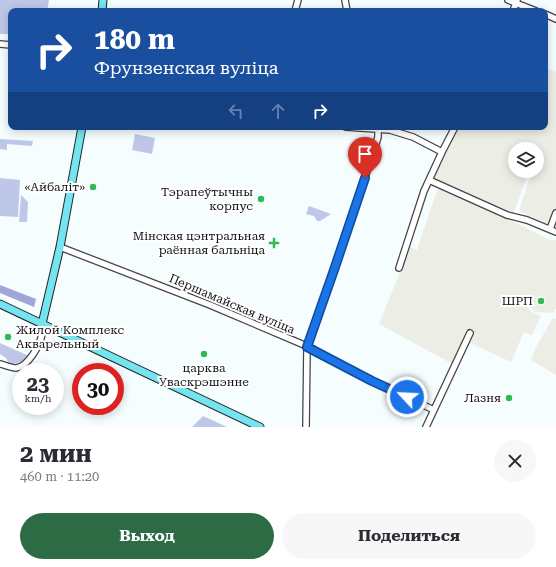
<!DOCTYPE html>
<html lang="ru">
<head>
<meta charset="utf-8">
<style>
  body { margin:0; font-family:"Roboto Serif",serif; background:#f7f7f7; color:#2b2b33; height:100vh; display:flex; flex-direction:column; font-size:15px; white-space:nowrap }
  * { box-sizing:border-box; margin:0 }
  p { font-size:13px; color:#7c7c81 }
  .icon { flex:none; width:22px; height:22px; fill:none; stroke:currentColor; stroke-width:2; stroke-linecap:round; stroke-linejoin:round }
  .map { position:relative; height:427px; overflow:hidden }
  .drawer { display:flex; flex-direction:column; background:#fff; flex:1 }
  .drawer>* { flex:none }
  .guide { position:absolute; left:8px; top:8px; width:540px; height:122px; border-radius:8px; box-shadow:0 2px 10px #0003; background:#1a4fa0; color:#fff; overflow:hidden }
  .controls { position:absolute; left:508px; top:142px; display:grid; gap:8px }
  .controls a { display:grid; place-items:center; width:36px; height:36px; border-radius:50%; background:#fff; box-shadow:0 2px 10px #0003; font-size:20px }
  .speed { position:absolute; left:12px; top:363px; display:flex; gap:8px; font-size:20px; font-weight:700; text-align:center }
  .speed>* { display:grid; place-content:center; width:52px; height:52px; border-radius:50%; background:#fff; box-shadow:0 2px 10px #0003; line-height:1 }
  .speed small { font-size:10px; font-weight:400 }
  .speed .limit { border:6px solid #d22; background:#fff; color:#111 }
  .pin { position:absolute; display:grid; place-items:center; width:34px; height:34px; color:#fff; margin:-41px -17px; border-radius:50% 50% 50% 0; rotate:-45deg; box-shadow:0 0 4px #0007 }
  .pin .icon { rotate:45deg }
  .me { position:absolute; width:44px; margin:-22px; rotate:295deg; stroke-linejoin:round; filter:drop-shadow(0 0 3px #0008) }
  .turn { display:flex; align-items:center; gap:14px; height:84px; padding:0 20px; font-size:18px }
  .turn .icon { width:52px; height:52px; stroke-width:2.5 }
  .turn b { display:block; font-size:28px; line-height:34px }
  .lanes { display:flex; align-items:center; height:38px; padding:0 20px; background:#0003; justify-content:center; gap:20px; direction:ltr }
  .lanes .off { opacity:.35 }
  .round { display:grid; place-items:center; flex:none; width:42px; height:42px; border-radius:21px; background:#f7f7f7 }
  .headline { display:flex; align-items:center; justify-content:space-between; height:68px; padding:0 20px }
  h1 { font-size:24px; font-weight:700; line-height:30px }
  .primary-button { display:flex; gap:8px; margin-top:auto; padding:8px 20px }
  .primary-button a { flex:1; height:46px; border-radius:24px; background:#2d6b44; color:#fff; font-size:16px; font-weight:700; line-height:46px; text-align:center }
  .primary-button a+a { background:#f7f7f7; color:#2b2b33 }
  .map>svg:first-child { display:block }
  .industrial { fill:#eceee6 }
  .green { fill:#bfc7e8 }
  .forest { fill:#a0a6d8 }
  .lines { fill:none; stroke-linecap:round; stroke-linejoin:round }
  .minor-casing { stroke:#444; stroke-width:8 }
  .major-casing { stroke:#222; stroke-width:9 }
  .minor { stroke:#fff; stroke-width:5.5 }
  .major { stroke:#73e4f0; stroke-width:7 }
  .route-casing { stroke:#114b97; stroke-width:10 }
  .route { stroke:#1a73e8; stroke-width:7 }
  .poi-dot { fill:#30b958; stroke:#fff; stroke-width:1.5 }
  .labels { text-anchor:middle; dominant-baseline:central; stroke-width:4; stroke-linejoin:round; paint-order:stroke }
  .poi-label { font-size:12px; fill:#111; stroke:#fff; text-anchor:end }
  .street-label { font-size:12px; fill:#111; stroke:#fff }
</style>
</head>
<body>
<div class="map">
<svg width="556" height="427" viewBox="0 0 556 427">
  <rect width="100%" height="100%" fill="#f5fdfe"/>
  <!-- industrial -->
  <path class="industrial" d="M545,68L556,72V209L550,225L519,211L532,171H537V157L538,152L537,153V149H515V171H529L513,215L512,221L550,240H556V309H555L553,313L535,312L531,308L530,297L526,303L530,311L541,316L532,335L524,332L511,362L470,343L458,367L379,324L410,247L417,250L440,182L433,178L458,127H545Z
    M553,318L556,319V375L531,360L536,347Z"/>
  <!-- green -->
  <path class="green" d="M0,0H49L47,11H11V34H0Z
    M135,134L155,138L152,154L132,150Z
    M0,139L33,141L32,146L7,144V150L0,149Z
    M0,178L20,180L18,217L0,216Z
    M21,195L28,202L27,222H19Z
    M309,206L331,214L320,221H317L314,216L306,214Z
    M0,343L29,356L21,362L10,365L6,358L0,354Z
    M203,416L227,427H192Z"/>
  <!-- forest -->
  <path class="forest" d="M0,285L36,299L34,307L0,293Z"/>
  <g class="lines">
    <!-- minor casing -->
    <g class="minor-casing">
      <path id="minor" d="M345,0L347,11
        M508,0L536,11
        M295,11L298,0
        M513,11L517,0
        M545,14L556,19
        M0,44L11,45
        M346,127L390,130L413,137L442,152
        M429,180L507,215L527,220L556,232
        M550,229L556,213
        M60,247L210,305L309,347L372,381L434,410
        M399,268L424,191L442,152L455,127
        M0,364C5,365 11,368 16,368C28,367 40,345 42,334C42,331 42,327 42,324
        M306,427L307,347L334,270L374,150L378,137V127
        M426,427L470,333"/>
    </g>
    <!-- major casing -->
    <g class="major-casing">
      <path id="major" d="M102,11L103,0
        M0,304L260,427
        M42,324L60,247L82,127"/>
    </g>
    <!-- minor -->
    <use href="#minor" class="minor"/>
    <!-- major -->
    <use href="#major" class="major"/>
  </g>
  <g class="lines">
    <!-- route casing -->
    <g class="route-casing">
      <path id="route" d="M365,178L334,270L307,347L372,381L407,397"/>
    </g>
    <!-- route -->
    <use href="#route" class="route"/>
  </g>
  <!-- markers -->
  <g class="poi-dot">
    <circle cx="93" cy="187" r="4"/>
    <circle cx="261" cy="199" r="4"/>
    <path d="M272 237h4v4h4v4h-4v4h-4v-4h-4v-4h4z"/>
    <circle cx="541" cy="301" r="4"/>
    <circle cx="8" cy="337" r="4"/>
    <circle cx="204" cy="354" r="4"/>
    <circle cx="509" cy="398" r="4"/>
  </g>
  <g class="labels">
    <!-- poi labels -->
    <g class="poi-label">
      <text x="85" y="187">«Айбаліт»</text>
      <text x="253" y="192">Тэрапеўтычны<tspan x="253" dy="14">корпус</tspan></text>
      <text x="265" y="236">Мінская цэнтральная<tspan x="265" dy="14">раённая бальніца</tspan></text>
      <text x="533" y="301">ШРП</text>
      <text x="16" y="330" text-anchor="start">Жилой Комплекс<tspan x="16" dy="14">Акварельный</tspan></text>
      <text x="204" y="368" text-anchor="middle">царква<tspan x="204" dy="14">Уваскрэшэнне</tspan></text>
      <text x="501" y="398">Лазня</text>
    </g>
    <!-- street labels -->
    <g class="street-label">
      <text transform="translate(232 304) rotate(23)">Першамайская вуліца</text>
    </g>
  </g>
</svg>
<div class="controls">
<a><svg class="icon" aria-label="layers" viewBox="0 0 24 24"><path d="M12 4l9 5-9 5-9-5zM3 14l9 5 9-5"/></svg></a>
</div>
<div class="speed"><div>23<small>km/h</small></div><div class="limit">30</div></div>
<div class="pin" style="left:365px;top:178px;background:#d93025"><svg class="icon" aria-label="arrive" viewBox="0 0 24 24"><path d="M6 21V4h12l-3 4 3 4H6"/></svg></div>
<svg class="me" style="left:407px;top:397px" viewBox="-20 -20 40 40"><circle r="17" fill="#1a73e8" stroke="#fff" stroke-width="3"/><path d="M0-11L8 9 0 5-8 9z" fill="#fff"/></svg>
<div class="guide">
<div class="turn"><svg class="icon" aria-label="right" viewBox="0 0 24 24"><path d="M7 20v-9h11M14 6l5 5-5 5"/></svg><div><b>180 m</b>Фрунзенская вуліца</div></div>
<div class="lanes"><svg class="icon off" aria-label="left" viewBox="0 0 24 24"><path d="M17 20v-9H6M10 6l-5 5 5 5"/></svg><svg class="icon off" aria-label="ahead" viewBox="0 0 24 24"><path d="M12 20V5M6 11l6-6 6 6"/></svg><svg class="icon" aria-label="right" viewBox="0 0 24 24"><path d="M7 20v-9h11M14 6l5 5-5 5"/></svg></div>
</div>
</div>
<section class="drawer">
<div class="headline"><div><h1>2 мин</h1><p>460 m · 11:20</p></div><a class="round"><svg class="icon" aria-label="close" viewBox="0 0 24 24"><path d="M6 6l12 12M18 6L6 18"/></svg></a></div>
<div class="primary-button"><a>Выход</a><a>Поделиться</a></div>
</section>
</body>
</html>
